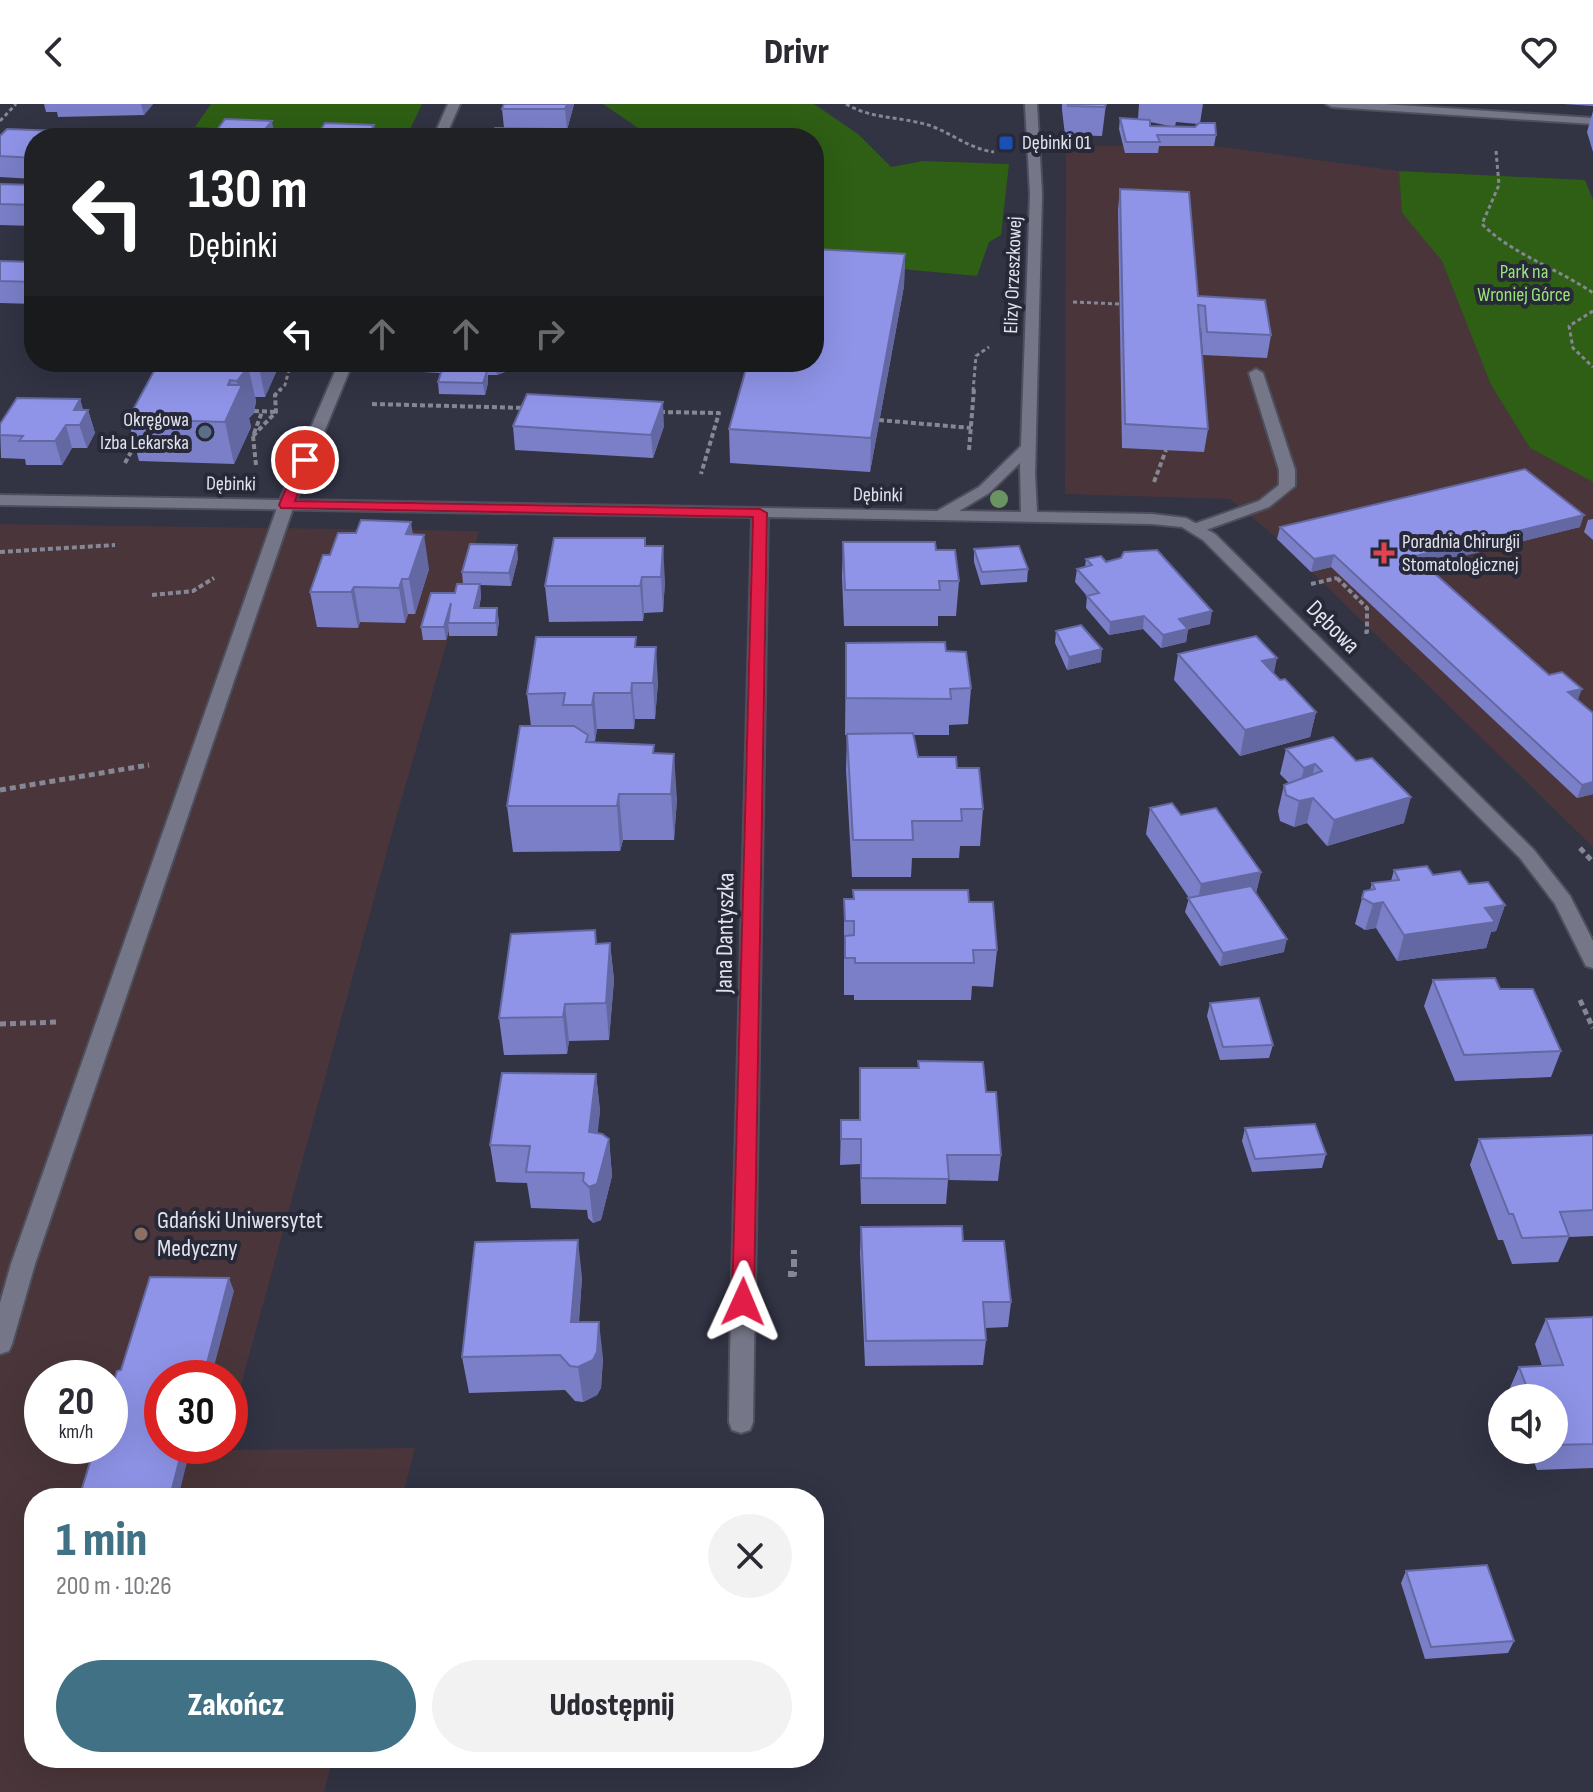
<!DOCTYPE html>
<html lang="pl">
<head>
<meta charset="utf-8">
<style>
  body { margin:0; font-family:"Sofia Sans Condensed",sans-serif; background:#f2f2f3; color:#2b2b33; height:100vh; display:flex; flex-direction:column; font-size:30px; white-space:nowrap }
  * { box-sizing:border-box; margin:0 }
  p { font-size:26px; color:#7c7c81 }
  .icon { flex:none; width:44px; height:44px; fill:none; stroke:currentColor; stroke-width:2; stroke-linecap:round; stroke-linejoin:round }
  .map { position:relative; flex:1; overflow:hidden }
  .details { position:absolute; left:24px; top:1384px; width:800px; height:280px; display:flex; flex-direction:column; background:#fff; border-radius:32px; box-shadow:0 8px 32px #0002 }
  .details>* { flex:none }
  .banner { position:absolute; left:24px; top:24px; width:800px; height:244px; border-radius:32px; box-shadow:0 8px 32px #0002; background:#202124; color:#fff; overflow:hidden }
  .fabs { position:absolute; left:1488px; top:1280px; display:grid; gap:16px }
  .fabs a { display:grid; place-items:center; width:80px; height:80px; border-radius:50%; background:#fff; box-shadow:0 8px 32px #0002; font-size:40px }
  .speed { position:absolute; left:24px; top:1256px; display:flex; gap:16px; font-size:40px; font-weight:700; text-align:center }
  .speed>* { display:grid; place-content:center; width:104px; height:104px; border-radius:50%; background:#fff; box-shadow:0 8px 32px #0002; line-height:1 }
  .speed small { font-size:20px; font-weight:400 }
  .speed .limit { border:12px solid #d22; background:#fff; color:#111 }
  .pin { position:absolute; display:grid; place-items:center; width:68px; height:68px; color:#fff; margin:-34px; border:4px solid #fff; border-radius:50%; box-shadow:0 2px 8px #0007 }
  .me { position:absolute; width:88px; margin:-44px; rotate:1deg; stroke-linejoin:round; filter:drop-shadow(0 0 6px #0008) }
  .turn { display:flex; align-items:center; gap:28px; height:168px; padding:0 32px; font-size:36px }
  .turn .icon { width:104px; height:104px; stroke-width:2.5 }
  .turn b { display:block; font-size:56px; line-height:68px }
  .lanes { display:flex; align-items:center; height:76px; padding:0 32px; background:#0003; justify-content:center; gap:40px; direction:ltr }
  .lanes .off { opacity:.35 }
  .round { display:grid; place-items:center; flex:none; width:84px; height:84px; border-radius:42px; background:#f2f2f3 }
  .head { display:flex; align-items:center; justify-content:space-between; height:136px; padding:0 32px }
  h1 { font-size:48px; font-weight:800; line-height:60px; color:#417184 }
  .cta { display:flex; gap:16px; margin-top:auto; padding:16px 32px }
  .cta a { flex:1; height:92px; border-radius:48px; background:#417184; color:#fff; font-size:32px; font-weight:800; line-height:92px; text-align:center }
  .cta a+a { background:#f2f2f3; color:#2b2b33 }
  header { display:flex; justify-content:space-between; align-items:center; height:104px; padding:0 32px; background:#fff; font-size:36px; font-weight:800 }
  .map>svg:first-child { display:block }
  .education { fill:#4a363a; fill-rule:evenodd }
  .green { fill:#2e5f14 }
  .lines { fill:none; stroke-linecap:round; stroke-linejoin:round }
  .lane-casing { stroke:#4e4f5c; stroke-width:4 }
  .street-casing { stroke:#4e4f5c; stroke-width:4 }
  .path-far3 { stroke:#868795; stroke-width:3; stroke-dasharray:4 3; stroke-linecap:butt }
  .path-far2 { stroke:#868795; stroke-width:4; stroke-dasharray:5 3; stroke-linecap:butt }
  .path-far1 { stroke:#868795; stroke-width:5; stroke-dasharray:6 4; stroke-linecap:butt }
  .path { stroke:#868795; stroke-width:6; stroke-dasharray:8 5; stroke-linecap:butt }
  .lane { fill:#757789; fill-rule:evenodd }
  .street { fill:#757789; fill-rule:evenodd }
  .tree { fill:#6b9462 }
  .wall { fill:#7b7fc8; fill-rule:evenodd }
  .shaded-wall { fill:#6468a2 }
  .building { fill:#8f94e8; stroke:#6468a2; stroke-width:2 }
  .route { fill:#e11d48; stroke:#92132f; stroke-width:2 }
  .transit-dot { fill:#1a4fb4; stroke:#282938; stroke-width:3 }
  .service-dot { fill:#5c6f8a; stroke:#282938; stroke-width:3 }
  .health-dot { fill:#e0444e; stroke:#282938; stroke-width:3 }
  .education-dot { fill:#8d6e63; stroke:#282938; stroke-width:3 }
  .labels { text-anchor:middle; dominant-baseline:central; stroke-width:8; stroke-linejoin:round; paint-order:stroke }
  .far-poi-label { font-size:20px; fill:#e1e3ed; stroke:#282938; text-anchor:start }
  .far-park-label { font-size:20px; fill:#9ae37c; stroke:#282938 }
  .far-street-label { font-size:20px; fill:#e1e3ed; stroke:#282938 }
  .street-label { font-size:24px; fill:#e1e3ed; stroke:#282938 }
  .poi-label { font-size:24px; fill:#e1e3ed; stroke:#282938; text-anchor:start }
</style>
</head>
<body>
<header><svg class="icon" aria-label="back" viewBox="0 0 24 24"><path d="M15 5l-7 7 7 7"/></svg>Drivr<svg class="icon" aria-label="heart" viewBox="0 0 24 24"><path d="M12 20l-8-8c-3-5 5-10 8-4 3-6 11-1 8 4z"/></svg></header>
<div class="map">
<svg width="1593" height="1688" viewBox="0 0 1593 1688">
  <rect width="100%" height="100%" fill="#323343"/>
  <!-- education -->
  <path class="education" d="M1066,42H1214L1399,67L1402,109L1442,157L1491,281L1530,344L1593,378V743L1277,434L1230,395L1065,390Z
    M0,420L479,427L397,711L230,1321V1274H162V1342H224V1346L415,1344L402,1394H34V1654H333L324,1688H0ZM42,1274H110V1342H42Z"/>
  <!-- green -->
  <path class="green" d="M211,0H422L406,34L195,23Z
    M603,0H814L858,30L891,63L923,57L1009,60L1001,131L989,138L977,172L814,157V34H653Z
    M1399,67L1585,76L1593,96V378L1530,344L1491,281L1442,157L1402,109Z"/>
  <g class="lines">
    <!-- lane casing -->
    <g class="lane-casing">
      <path id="lane" d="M1256,265L1263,269L1295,366V382L1269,403L1203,427H1191V421L1259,397L1279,381V366L1249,269Z
        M286,396L294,401L35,1160L12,1240L9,1247L0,1250V1199L11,1160L278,401Z
        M742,1240L751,1243L754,1250L753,1318L750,1326L741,1329L732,1326L729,1318L730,1250L733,1243Z"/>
    </g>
    <!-- street casing -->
    <g class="street-casing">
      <path id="street" d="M448,0H460L445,34H433Z
        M1025,0H1037L1042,90L1035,371L1037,408L1152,410L1186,414L1215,430L1534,746L1570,792L1593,837V864L1586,862L1555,800L1520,754L1203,436L1182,423L1152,420L768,413L754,1250L751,1257L742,1260L733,1257L730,1250L752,413L0,401V391L280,396L339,258H353L296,396L937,407L979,383L1021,342L1030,90ZM1020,359L1021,408L959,407L989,389Z
        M1326,0H1384L1593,14V20L1332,3Z"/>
    </g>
    <!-- path-far3 -->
    <path class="path-far3" d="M846,0C873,16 902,12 931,22C953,30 970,45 994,48
      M0,17L16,0
      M1496,47L1499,81L1482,120C1513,151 1557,164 1593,189
      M1073,198L1120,200
      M1593,207L1569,222L1573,244L1593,263
      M279,287L285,281L291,258
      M973,287L976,252L989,243"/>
    <!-- path-far2 -->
    <path class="path-far2" d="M372,300L526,304
      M254,307L277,308
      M660,308L719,309L701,370
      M879,316L971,324
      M253,332L276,308L275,291L281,285
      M969,346L974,285
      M125,359L137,337
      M256,361L253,332L262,308
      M1154,378L1166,346
      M0,448L115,441
      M1337,474L1367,504V528H1364
      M1311,480L1337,474
      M152,491L193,487L214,474"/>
    <!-- path-far1 -->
    <path class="path-far1" d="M0,686L149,661
      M1580,744L1593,758
      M1580,896L1593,924
      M0,920L59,918"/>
    <!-- path -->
    <path class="path" d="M788,1170H794V1146"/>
    <!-- lane -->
    <use href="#lane" class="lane"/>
    <!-- street -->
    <use href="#street" class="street"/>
  </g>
  <!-- trees -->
  <circle class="tree" cx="999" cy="395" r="9"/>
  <!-- wall -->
  <path class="wall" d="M44,0H153L144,11L58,13L57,8H46Z
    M504,0H574L567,26L504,24L502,5Z
    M1062,0H1106L1102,32L1065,31L1062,6Z
    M1139,0H1203L1200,19L1216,31L1214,42H1159L1158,49H1125L1119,25L1120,14L1138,15ZM1150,18L1175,23L1150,22ZM1176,18L1198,20L1195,23L1175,22Z
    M1563,0H1593V2Z
    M1593,7V48L1587,28Z
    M0,32L34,34V75L0,73Z
    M0,80L34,81V122L0,121Z
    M1120,85L1198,192L1271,231L1267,254L1203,251L1201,224H1200L1208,325L1204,348L1122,344L1118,106Z
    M905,150L904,182L870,368L730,359L729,325Z
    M0,157L34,158V200L0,199Z
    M159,258H276L277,266L265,293H255L256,297L254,309L249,314L251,323L234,360L139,357L128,315Z
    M420,258H508L505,268L497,271H488V279L485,291L439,290L438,278L441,269L422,268Z
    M80,295L83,306H88L95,329L87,344H72L62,361H26L25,355L1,354L0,320Z
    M513,322H664L653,354L515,346Z
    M1593,415V436L1584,428L1588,416Z
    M1280,423H1580L1425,461L1593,609V690L1577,694L1331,463L1311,468L1277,435Z
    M413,430L429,465L415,510H408L405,519L360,518L358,524L317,523L310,488L330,451Z
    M645,434L646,442L665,477L663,508L644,509L643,517L549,518L545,482Z
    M843,438L936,446L959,477L956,512H938V522H844L842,473Z
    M974,445L1028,465L1027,478L981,481L974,458Z
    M518,454L511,482L480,481L481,493L479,504L499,517L497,532H449V526L446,536H423L421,523L463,480L462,468Z
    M1086,455L1106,458L1210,520L1188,525L1186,538L1161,544L1143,525L1109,531L1086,504L1087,492L1075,478L1077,465L1085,463Z
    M1056,527L1101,558L1067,566L1055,539Z
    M846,539L946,547L971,584L968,620L949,621V631H913L918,653L957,664L983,705L980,742H960L959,754H912L911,773H852L846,666L847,631H845Z
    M637,543L658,578L655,615H635L634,625H597L595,637L588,638L654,641V649L677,695L674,736H623L620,747L513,748L507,702L531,622L527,590Z
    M1178,550L1273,569L1316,608L1310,633L1240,652L1174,576Z
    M1333,633L1404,719L1327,742L1307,719L1294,723L1280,717L1278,707L1284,681L1289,679L1280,670L1286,645Z
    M1150,704L1181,711L1261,768L1256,789L1284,848L1220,862L1185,808L1189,794L1146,730Z
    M1394,766L1433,771L1469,780L1505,801L1496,827L1491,828L1486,844L1397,857L1376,824L1365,826L1355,820L1364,787L1370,786L1372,779L1391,777Z
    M853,786L969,798L997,846L993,883L972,882L971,896H854V891H844V795H853Z
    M610,839L614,876L609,936L569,937L567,950L504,951L499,914Z
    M1433,876L1500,885L1561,947L1551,973L1455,977L1424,902Z
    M1210,899L1273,941L1269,954L1220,956L1207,912Z
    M918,957L986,988L1001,1051L998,1077L948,1076L946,1100H861L860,1060L840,1061L841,1016H859L860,964H918Z
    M596,970L600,1007L597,1029L609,1035L612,1072L601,1116L593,1119L588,1114L587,1106L531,1104L527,1079L496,1078L490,1041Z
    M1245,1024L1326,1050L1322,1064L1252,1068L1242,1037Z
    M1593,1031V1132L1569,1133L1558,1158L1512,1160L1503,1136H1498L1470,1061L1479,1035Z
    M861,1123L963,1137L1011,1198L1008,1223L985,1224L986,1236L983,1261L865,1262L860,1149Z
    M582,1173L579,1218L603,1254L601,1284L597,1291L583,1298L575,1297L565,1286L469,1289L462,1253Z
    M1593,1213V1364L1537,1366L1530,1346H1554V1294H1511L1508,1288L1519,1263L1542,1262L1535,1240L1546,1215Z
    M1406,1467L1514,1537L1508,1549L1425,1555L1401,1479Z"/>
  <!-- shaded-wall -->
  <path class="shaded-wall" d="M141,0H153L144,11Z
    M567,0H574L567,26L565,5Z
    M272,17L275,34L262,29Z
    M374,21L376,34H366Z
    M905,150L904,182L870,368L871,334Z
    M247,258L256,297L254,309L249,314L251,323L234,360L225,318L228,281L230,276L235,297L239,288L237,277Z
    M258,258H276L277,266L265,293Z
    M499,258H508L505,268L497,271L495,260Z
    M487,267L488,279L485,291L483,279Z
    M80,295L85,312L88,306L95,329L87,344L74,306Z
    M663,298L664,322L653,354L651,331Z
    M66,321L72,344L62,361L55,337Z
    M1584,411L1580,423L1412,465L1415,452Z
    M411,418L416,452L406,430Z
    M424,431L429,465L415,510L409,475Z
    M517,441L518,454L511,482L509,469Z
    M663,442L665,477L663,508L661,473Z
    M1334,451L1331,463L1311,468L1314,455Z
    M642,473L644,509L643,517L640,482Z
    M402,475L408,510L405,519L399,484Z
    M480,480L481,493L476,517L474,504Z
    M354,483L360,518L358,524L351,488Z
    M451,499L448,519L449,526L446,536L444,523Z
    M497,504L499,517L497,532L496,519Z
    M1212,507L1210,520L1188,525L1186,538L1161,544L1163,531L1179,515Z
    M1144,512L1143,525L1109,531L1110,518Z
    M656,543L658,578L655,615L653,579Z
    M1102,545L1101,558L1067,566L1069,553Z
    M1277,554L1272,579L1262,557Z
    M632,579L635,615L634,625L631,589Z
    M1582,585L1577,598L1568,588Z
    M594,589L597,625L595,637L592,601Z
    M1316,608L1310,633L1240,652L1245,626Z
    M674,650L677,695L674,736L671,690Z
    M1315,660L1309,686L1298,689L1304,664Z
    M1593,678V690L1577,694L1582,681Z
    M619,690L623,736L620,747L617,702Z
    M1411,693L1404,719L1327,742L1334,716Z
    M1313,694L1307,719L1294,723L1299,697Z
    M1261,768L1255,793L1196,806L1201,780Z
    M1383,798L1376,824L1365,826L1373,800Z
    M1505,801L1496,827L1491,828L1486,844L1397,857L1404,831L1485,804Z
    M1287,835L1284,848L1220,862L1223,849Z
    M610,839L614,876L609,936L606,899Z
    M565,900L569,937L567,950L563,913Z
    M596,970L600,1007L594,1065L589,1028Z
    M609,1035L612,1072L601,1116L593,1119L589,1083Z
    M578,1136L582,1173L576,1254L571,1218Z
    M229,1174L234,1187L211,1274H207L205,1267Z
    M599,1218L603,1254L601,1284L597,1291L583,1298L578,1263Z
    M183,1342H191L178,1394L171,1389Z"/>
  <!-- building -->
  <path class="building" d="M504,0H567L565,5H502Z
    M1068,0H1106L1105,3L1068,2Z
    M1120,14L1150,16V22L1195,23L1199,19H1215L1216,31H1157L1160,38H1126Z
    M225,15L272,17L262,29L317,31L325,19L374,21L366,34H211Z
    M495,24L558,25L555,34H490Z
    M7,25L108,29L103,34H34V54L0,52V32Z
    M0,80L34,81V101L0,100Z
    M1120,85L1189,88L1198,192L1265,196L1271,231L1207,228L1205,202L1198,201L1208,325L1125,320Z
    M814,145L905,150L871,334L729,325L748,258H814Z
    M0,157L34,158V178L0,177Z
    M159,258H247L245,267L237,277L230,276L228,281H242L225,318L128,315Z
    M466,258H499L495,260Z
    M442,266L487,267L483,279L438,278Z
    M527,290L663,298L651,331L513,322Z
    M17,294L80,295L74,306H88L80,321H66L55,337H19L23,332L0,331V320Z
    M1525,365L1584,411L1415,452L1549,571L1562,568L1582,585L1568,588L1593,609V678L1582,681L1334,451L1314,455L1280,423Z
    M361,416L411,418L406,430L424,431L409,475H402L399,484L354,483L351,488H310L323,451H330L338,429H356Z
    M554,434H645V442H663L661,473H642L640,482H545Z
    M843,438H935L936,446H955L959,477H939L940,486H845Z
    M470,440L517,441L509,469L462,468Z
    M1019,442L1028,465L982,468L974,445Z
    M1157,446L1212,507L1179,515L1188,525L1163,531L1144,512L1110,518L1087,492L1099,489L1077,465L1092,461L1086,455L1101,452L1106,458L1121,454L1124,448Z
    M457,480H480L474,504H497L496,519H448L451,499L444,523H421L431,489H455Z
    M1081,521L1102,545L1069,553L1056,527Z
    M1256,532L1277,554L1262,557L1280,576L1285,575L1316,608L1245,626L1178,550Z
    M536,533H636L635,543H656L653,579H632L631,589H594L592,601H563L565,589L527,590Z
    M945,538L946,547L966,548L971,584L950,585L951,595L846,594V539Z
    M520,622H574L588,631L586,638L654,641L653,649L674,650L671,690H619L617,702H507Z
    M913,629L918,653H956L957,664H979L983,705H961L962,717H912L913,736H853L847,630Z
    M1333,633L1356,657L1372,654L1411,693L1334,716L1313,694L1299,697L1286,691L1284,681L1322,667L1315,660L1304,664L1286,645Z
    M1172,699L1181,711L1216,704L1261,768L1201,780L1150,704Z
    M1427,762L1433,771L1460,767L1469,780L1488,778L1505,801L1485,804L1495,818L1404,831L1383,798L1373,800L1362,794L1364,787L1375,785L1372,779L1399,776L1394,766Z
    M1251,782L1287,835L1223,849L1188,794Z
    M853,786H968L969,798H993L997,846H973L974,859H855V854H845V832L854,831V817H845L844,795H854Z
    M595,826L596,840L610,839L606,899L565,900L563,913L499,914L511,830Z
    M1495,874L1500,885H1533L1561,947L1464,951L1433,876Z
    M1259,894L1273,941L1223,943L1210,899Z
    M918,957L983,958L986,988H996L1001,1051H947L949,1075L861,1074V1035H841V1016H860V964H919Z
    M502,969L596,970L589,1028L602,1030L609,1035L597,1080L589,1083L583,1077L584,1069L526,1068L530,1042L490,1041Z
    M1315,1020L1326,1050L1255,1055L1245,1024Z
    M1593,1031V1106L1560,1108L1569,1132L1522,1134L1513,1110H1509L1479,1035Z
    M962,1122L963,1137H1004L1011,1198H983L986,1236L866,1237L861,1123Z
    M578,1136L571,1218H599L597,1248L593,1256L578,1263L570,1262L560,1251L462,1253L475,1138Z
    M150,1173L229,1174L205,1267H202L200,1274H162V1342H183L171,1389L319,1390L318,1394H79L95,1342H110V1291L117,1267L121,1266Z
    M1593,1213V1340L1554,1341V1294H1531L1519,1263L1563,1261L1546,1215Z
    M1487,1461L1514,1537L1431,1543L1406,1467Z"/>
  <!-- route -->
  <path class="route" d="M305,352L311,356L295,397L760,405L767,409L754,1198L750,1204H735L732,1198L753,413L281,404L279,401L298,356Z"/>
  <!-- markers -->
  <rect class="transit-dot" x="998" y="31" width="16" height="16" rx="4"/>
  <circle class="service-dot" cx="205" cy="328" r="8"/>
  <path class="health-dot" d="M1380 437h8v8h8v8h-8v8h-8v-8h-8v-8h8z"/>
  <circle class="education-dot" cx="141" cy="1130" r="8"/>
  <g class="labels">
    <!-- far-poi labels -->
    <g class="far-poi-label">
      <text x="1022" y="39">Dębinki 01</text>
      <text x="189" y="316" text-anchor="end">Okręgowa<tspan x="189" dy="23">Izba Lekarska</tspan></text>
      <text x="1402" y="438">Poradnia Chirurgii<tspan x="1402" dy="23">Stomatologicznej</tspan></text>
    </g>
    <!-- far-park labels -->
    <g class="far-park-label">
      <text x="1524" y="168">Park na<tspan x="1524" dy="23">Wroniej Górce</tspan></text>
    </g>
    <!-- far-street labels -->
    <g class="far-street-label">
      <text transform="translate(1013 171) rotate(-88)">Elizy Orzeszkowej</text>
      <text transform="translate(231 380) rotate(1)">Dębinki</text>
      <text transform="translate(878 391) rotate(1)">Dębinki</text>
    </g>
    <!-- street labels -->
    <g class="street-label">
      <text transform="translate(1333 523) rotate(45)">Dębowa</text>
      <text transform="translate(725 829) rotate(-89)">Jana Dantyszka</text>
    </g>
    <!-- poi labels -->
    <g class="poi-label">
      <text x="157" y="1116">Gdański Uniwersytet<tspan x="157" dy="28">Medyczny</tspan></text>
    </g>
  </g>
</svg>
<div class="fabs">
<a><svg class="icon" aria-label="sound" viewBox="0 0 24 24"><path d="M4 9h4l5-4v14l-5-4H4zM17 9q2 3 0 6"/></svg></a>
</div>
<div class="speed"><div>20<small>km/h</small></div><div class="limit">30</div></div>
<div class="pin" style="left:305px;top:356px;background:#d93025"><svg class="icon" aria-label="arrive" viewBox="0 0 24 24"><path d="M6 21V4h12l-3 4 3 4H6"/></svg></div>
<svg class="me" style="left:743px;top:1198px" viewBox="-20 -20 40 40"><path d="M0-17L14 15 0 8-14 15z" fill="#e11d48" stroke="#fff" stroke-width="4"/></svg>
<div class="banner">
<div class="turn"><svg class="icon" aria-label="left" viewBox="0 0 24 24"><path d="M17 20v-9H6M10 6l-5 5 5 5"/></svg><div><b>130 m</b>Dębinki</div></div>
<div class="lanes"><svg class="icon" aria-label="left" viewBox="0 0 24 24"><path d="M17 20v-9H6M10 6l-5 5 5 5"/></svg><svg class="icon off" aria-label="ahead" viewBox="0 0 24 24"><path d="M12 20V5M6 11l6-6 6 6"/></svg><svg class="icon off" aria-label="ahead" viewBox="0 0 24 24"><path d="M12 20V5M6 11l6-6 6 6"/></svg><svg class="icon off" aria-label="right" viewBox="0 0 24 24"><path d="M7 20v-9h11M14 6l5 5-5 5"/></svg></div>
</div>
<section class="details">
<div class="head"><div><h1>1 min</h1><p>200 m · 10:26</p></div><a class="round"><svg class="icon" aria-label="close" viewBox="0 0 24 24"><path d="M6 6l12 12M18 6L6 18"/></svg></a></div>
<div class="cta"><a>Zakończ</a><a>Udostępnij</a></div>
</section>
</div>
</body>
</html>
